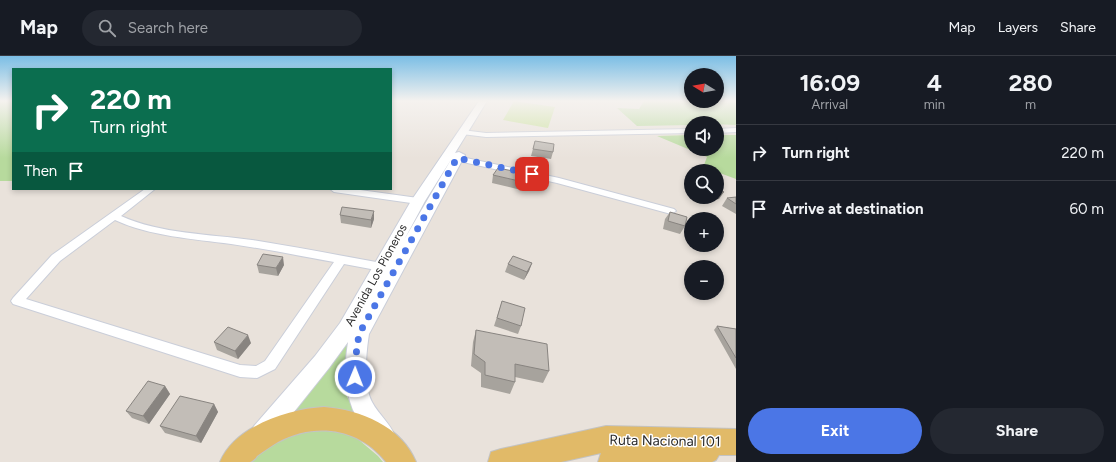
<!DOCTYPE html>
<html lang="en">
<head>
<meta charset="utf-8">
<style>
  body { margin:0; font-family:Figtree,sans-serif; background:#242831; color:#f1f3f6; height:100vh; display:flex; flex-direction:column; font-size:15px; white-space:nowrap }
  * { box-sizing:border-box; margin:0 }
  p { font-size:13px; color:#9ea1a6 }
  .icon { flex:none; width:22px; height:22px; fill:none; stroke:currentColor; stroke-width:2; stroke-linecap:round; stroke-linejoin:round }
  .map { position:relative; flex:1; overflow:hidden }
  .panel { display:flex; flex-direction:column; background:#171b24; width:380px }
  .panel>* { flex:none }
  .guide { position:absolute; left:12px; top:12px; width:380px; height:122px; border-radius:0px; box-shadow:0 2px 6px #0003; background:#0b6e4f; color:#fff; overflow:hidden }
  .needle { width:26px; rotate:281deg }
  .tools { position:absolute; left:684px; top:12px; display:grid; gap:8px }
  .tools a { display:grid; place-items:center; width:40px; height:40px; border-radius:50%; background:#171b24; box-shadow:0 2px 6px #0003; font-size:20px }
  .pin { position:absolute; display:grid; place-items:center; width:34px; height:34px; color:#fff; margin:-17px; border-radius:8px; box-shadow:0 2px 6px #0006 }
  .me { position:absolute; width:44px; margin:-22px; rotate:1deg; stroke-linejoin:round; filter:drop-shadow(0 0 3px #0008) }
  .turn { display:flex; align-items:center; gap:14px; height:84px; padding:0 12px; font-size:18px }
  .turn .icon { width:52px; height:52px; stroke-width:2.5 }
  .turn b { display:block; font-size:28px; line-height:34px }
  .then { display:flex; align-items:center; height:38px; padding:0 12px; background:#0003; gap:8px; font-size:15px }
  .eta { display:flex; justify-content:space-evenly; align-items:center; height:68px; text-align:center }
  .eta b { font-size:24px; font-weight:700; line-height:28px }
  .primary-button { display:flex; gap:8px; margin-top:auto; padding:8px 12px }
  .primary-button a { flex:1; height:46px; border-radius:24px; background:#4b76e6; color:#fff; font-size:16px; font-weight:700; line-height:46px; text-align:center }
  .primary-button a+a { background:#242831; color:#f1f3f6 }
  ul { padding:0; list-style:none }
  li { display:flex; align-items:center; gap:12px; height:56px; padding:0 12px; border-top:1px solid #363941 }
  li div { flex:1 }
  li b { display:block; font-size:15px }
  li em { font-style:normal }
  header { display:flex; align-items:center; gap:24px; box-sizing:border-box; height:56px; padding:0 20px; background:#171b24; border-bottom:1px solid #363941 }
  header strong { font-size:19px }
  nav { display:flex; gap:22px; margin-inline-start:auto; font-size:14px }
  .search { width:280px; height:36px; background:#242831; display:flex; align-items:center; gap:10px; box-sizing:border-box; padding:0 14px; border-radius:22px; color:#9ea1a6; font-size:15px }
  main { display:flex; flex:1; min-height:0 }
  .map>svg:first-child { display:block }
  .green { fill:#b7da9d }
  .pitch { fill:#c9e19a }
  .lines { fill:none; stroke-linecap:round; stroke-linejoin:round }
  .minor-casing { stroke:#caced9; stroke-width:2 }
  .secondary-casing { stroke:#caced9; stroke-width:2 }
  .primary-casing { stroke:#c3c3c3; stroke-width:2 }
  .minor { fill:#fff; fill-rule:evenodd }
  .secondary { fill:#fff; fill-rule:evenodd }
  .primary { fill:#e1ba68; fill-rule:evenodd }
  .wall { fill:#a7a39d }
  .shaded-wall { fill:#888480 }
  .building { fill:#c2bdb7; stroke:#888480 }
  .route { stroke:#4b76e6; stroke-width:7; stroke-dasharray:0 12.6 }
  .labels { text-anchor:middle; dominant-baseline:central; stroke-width:3; stroke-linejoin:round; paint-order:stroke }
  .street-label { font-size:12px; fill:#282828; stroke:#fff }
  .near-street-label { font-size:14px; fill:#282828; stroke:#fff }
</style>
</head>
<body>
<header>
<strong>Map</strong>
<div class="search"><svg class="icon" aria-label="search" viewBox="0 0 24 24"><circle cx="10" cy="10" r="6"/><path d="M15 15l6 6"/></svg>Search here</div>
<nav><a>Map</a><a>Layers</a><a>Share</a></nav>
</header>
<main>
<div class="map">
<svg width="736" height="406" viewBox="0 0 736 406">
  <rect width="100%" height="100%" fill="#e9e2db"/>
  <!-- green -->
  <path class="green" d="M0,45H13V125H0Z
    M644,45H736V69L691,67V69L637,70L617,52L639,53Z
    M691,79V93H717V79H736V123L717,116L704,109L707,101L657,80Z
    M353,275C347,296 336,323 349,344C352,349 356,354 360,359C332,351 320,349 291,358Z
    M321,374L352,378L378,400L383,406H249L257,398L287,377Z"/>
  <!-- pitch -->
  <path class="pitch" d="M514,45L555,51L548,72L503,64Z"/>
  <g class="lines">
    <!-- minor casing -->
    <g class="minor-casing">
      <path id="minor" d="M736,72V76L717,77V73Z
        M691,73V77L486,81L462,78L459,76L462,74L486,77Z
        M454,100H457L559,122L674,153L676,155L671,158L557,127L454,104Z
        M145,133H155L121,160C161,178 209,178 252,184C297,191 342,200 387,208L391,209L393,212L391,215L387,216L344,208L275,313L257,322L240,321L13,248L11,245L13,242L52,199ZM115,164C149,180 194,183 231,188C266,193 300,200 334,206L265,305L256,310L240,309L26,243L60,205Z
        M330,133H353L418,142L423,145L418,148L334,136Z"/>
    </g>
    <!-- secondary casing -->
    <g class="secondary-casing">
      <path id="secondary" d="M479,45H487L455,97L459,96L465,99L369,278C366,297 363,329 372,346C379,359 390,367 395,380L392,388L383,392C373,388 371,384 365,375C345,348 343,319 348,286L329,312L270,386L262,390L254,386L250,378L254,370L315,300L340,267L411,145ZM452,102L404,184L425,145Z"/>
    </g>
    <!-- primary casing -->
    <g class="primary-casing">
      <path id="primary" d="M324,351C361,354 401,370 416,406H386C359,372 316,366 278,386C271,390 264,395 257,400C256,402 253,405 250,406C244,406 227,406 220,406C235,370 288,353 324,351Z
        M606,370L736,373V399H719L716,404L712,406H598L601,397L561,406H488L491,396L501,393Z"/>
    </g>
    <!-- minor -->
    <use href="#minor" class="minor"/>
    <!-- secondary -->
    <use href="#secondary" class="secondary"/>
    <!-- primary -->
    <use href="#primary" class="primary"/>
  </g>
  <!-- wall -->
  <path class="wall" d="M535,85L553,96L551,103L531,100Z
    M493,119L521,125L517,133L492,127Z
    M691,122V136L685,132Z
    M699,141H717L719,143L706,145Z
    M736,141V158L722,150L727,142Z
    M670,156L685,170L680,178L663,173L665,163Z
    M340,159L374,163L371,172L341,167Z
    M532,207L529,215L524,224L505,216L508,208Z
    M257,209H284L278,220L259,217Z
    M502,245L521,270L518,278L494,270Z
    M717,270L736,273V313L714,274Z
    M476,274L549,315L543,327L515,321V326L510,338L481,331V317L471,310L473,286Z
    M214,286L251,287L238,303L217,294Z
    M165,330L170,338L149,368L132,362L126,355Z
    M214,348L218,356L201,387L165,377L160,370Z"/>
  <!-- shaded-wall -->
  <path class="shaded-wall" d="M523,117L521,125L517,133L519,125Z
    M724,136L719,143L706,145L709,141H717V137Z
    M374,155V163L371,172V164Z
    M283,201L284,209L278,220L276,212Z
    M532,207L529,215L524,224L527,216Z
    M248,279L251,287L238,303L235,295Z
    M165,330L170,338L149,368L143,360Z
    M214,348L218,356L201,387L196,380Z"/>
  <!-- building -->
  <path class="building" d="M535,85L554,88L553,96L533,93Z
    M498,112L523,117L519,125L493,119Z
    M717,132L724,136L717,137Z
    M736,141V148L727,142Z
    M342,151L374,155L371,164L340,159Z
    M670,156L687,161L685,170L668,165Z
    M263,198L283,201L276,212L257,209Z
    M513,200L532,207L527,216L508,208Z
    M502,245L525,252L521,270L497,262Z
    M717,270L736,273V302Z
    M228,271L248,279L235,295L214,286Z
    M476,274L547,288L549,315L515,308V326L485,319V306L474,298Z
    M148,325L165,330L143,360L126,355Z
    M180,340L214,348L196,380L160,370Z"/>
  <!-- sky -->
  <linearGradient id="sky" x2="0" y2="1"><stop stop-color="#7bbee5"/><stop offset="0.44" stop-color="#f5f2ef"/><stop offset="1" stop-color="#f5f2ef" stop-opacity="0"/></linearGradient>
  <rect width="736" height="102" fill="url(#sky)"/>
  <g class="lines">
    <!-- route -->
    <path class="route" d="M355,321L356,299L359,278L457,102L532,118"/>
  </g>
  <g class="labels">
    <!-- street labels -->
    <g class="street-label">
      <text transform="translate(376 219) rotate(-61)">Avenida Los Pioneros</text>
    </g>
    <!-- near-street labels -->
    <g class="near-street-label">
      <text transform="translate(665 385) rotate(1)">Ruta Nacional 101</text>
    </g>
  </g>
</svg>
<div class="tools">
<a><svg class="needle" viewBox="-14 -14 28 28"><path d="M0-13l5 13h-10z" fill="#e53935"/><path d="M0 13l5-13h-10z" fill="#9ea1a6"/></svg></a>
<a><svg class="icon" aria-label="sound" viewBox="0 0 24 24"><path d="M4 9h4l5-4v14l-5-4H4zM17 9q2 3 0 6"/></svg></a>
<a><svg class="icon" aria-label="search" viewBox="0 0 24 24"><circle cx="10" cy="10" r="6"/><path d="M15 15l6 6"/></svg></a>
<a>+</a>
<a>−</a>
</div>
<div class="pin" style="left:532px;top:118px;background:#d93025"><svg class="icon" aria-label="arrive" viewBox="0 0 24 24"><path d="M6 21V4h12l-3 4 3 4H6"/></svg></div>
<svg class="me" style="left:355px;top:321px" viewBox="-20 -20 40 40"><circle r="17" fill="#4b76e6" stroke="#fff" stroke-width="3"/><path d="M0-11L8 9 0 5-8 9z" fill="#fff"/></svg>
<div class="guide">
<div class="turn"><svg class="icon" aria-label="right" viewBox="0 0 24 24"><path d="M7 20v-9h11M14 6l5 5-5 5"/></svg><div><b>220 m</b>Turn right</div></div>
<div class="then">Then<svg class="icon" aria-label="arrive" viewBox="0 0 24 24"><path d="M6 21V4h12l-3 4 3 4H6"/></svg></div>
</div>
</div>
<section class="panel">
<div class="eta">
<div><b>16:09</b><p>Arrival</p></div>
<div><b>4</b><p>min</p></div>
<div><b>280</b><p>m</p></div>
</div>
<ul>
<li><svg class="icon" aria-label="right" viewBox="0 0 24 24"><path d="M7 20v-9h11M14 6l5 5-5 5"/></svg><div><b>Turn right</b></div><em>220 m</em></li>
<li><svg class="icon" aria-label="arrive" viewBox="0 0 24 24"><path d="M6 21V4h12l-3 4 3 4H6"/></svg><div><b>Arrive at destination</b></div><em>60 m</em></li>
</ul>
<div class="primary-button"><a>Exit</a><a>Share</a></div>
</section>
</main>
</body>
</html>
